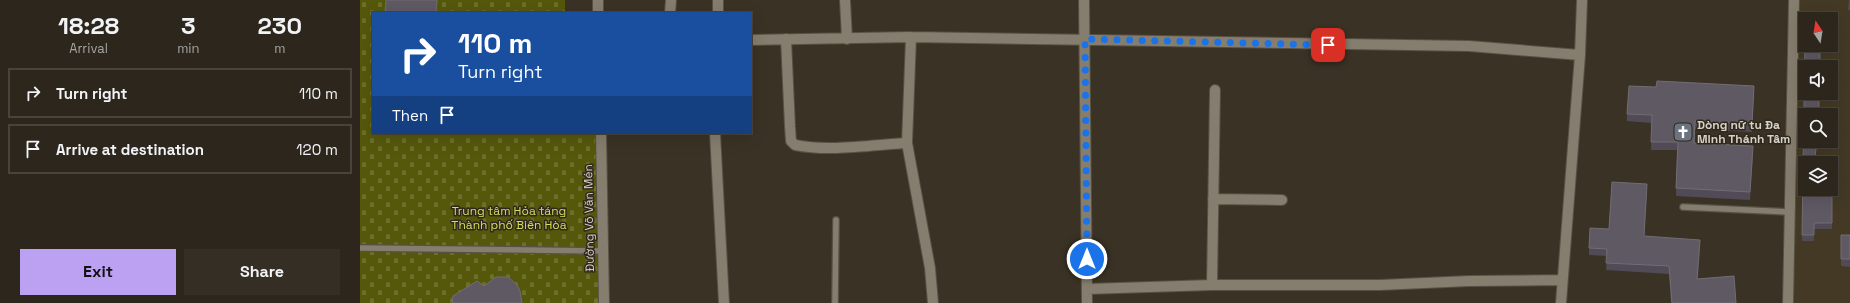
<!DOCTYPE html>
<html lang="en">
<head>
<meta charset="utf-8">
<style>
  body { margin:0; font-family:"Space Grotesk",sans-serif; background:#342e25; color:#f1f3f6; height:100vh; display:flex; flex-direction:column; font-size:15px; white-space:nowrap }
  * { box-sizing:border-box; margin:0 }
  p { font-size:13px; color:#a6a5a3 }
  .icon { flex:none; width:22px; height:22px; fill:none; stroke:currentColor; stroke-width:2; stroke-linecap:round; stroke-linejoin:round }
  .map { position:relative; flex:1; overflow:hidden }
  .drawer { display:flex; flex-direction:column; background:#2c261c; width:360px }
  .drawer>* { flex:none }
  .top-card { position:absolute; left:12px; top:12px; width:380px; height:122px; border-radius:0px; box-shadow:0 4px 16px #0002,0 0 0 1px #48433b; background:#1a4fa0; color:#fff; overflow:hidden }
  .needle { width:26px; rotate:348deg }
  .tools { position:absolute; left:1438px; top:12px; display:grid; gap:8px }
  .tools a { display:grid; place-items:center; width:40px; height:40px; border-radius:0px; background:#2c261c; box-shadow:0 4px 16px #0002,0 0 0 1px #48433b; font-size:20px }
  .pin { position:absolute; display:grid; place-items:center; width:34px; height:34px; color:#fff; margin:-17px; border-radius:8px; box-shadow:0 2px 6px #0006 }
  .me { position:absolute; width:44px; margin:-22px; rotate:0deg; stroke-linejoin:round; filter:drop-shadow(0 0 3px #0008) }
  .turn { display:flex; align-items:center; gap:14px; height:84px; padding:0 20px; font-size:18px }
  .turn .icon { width:52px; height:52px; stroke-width:2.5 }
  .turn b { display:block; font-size:28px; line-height:34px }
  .then { display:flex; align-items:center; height:38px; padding:0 20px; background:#0003; gap:8px; font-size:15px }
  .eta { display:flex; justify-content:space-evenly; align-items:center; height:68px; text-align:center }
  .eta b { font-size:24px; font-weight:700; line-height:28px }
  .primary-button { display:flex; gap:8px; margin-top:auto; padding:8px 20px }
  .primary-button a { flex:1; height:46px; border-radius:0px; background:#bca0f2; color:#111; font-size:16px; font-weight:700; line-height:46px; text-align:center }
  .primary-button a+a { background:#342e25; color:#f1f3f6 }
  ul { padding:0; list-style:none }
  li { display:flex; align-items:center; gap:12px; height:50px; margin:0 8px 6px; padding:0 12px; border:2px solid #48433b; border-radius:0px }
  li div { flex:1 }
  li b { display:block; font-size:15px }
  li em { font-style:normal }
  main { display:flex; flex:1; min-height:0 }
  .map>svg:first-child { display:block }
  .built { fill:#433925; fill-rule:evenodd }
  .cemetery { fill:url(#cemetery-stones) }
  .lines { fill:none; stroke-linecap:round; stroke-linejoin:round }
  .lane-casing { stroke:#575145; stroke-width:8 }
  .street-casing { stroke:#575145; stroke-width:12 }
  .lane { stroke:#857d6d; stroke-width:5.5 }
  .street { stroke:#857d6d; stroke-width:10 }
  .wall { fill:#514a57 }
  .shaded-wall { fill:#423a3e }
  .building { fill:#5f5964; stroke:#726c73 }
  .route { stroke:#1a73e8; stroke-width:7; stroke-dasharray:0 12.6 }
  .labels { text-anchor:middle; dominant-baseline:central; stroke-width:3; stroke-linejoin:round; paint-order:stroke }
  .poi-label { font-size:12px; font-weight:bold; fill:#d5d1c8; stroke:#2f281b; text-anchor:start }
  .park-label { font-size:12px; fill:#d4dc5e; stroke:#2f281b }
  .street-label { font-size:12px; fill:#d5d1c8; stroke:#2f281b }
</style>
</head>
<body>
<main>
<section class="drawer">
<div class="eta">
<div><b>18:28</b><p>Arrival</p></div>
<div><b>3</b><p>min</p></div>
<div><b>230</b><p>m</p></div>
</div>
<ul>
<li><svg class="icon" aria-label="right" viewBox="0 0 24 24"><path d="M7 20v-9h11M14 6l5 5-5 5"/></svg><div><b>Turn right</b></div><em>110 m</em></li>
<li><svg class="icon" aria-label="arrive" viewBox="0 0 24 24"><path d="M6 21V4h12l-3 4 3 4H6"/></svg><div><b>Arrive at destination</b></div><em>120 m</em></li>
</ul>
<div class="primary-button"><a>Exit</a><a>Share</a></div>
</section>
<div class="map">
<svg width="1490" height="303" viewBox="0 0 1490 303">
  <defs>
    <pattern id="cemetery-stones" width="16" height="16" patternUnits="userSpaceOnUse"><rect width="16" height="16" fill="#55580b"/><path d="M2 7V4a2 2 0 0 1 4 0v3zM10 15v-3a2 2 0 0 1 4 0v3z" fill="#6d6f2d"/></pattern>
  </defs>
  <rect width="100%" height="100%" fill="#3a3225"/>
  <!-- built -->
  <path class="built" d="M1439,0H1490V303H1432ZM1445,19H1471V45H1445ZM1445,67H1471V93H1445ZM1445,115H1471V141H1445ZM1445,163H1471V189H1445Z"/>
  <!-- cemetery -->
  <path class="cemetery" d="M0,0H205V13H13V133H236L239,303H0Z"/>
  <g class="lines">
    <!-- lane casing -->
    <g class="lane-casing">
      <path id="lane" d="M1323,207L1430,212
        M0,248L243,251
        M475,303L476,220"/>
    </g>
    <!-- street casing -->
    <g class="street-casing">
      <path id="street" d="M238,0V13
        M485,0L487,39
        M724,0L727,303
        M310,13L311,0
        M358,13V0
        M551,37L547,143L570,268L573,303
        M426,39L430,127L431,141L435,145C469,152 512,145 547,143
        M391,40L551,37L1109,46L1220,55
        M241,133L244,303
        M355,133L364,303
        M853,199L922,200
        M852,285L855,90
        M727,289L852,285H1020L1109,281L1202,280
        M1201,303L1220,55L1222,0
        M1428,303L1434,0"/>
    </g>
    <!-- lane -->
    <use href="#lane" class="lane"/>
    <!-- street -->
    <use href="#street" class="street"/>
  </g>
  <!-- wall -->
  <path class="wall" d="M1489,0H1490V10H1488Z
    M1445,37L1459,141L1458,150H1456L1445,189L1472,186V229H1454V241H1442Z
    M1296,87L1394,94L1392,132L1335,129V143L1393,154L1390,200L1316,196L1317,150H1291L1292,123L1267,121V114Z
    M1287,191L1284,236L1340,247L1338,279L1376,303H1311L1309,274L1246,270L1247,256L1229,255V248L1249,229Z
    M1481,235H1490V267L1481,266Z"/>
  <!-- shaded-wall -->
  <path class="shaded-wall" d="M1394,86V94L1392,132V124Z
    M1393,146V154L1390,200V192Z
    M1287,184V191L1284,244V236Z
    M1340,240V247L1337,287V279Z"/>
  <!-- building -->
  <path class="building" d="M26,0H77L76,13H25Z
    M1445,37V45H1460V67H1445V93H1459V115H1445V141H1458V144H1456L1455,163H1445V189H1471V186H1472V223H1454V235H1442Z
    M1297,81L1394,86L1392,124L1335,121L1334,143L1393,146L1390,192L1316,188L1318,142H1291L1292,115L1267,114L1269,86L1296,87Z
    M1252,182L1287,184L1284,236L1340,240L1337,279L1374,276L1376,303H1312L1309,266L1246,263L1247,249L1229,248L1230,228L1249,229Z
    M1481,235H1490V259H1481Z
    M136,277H148L157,285L160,291L162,303H92L93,296L117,281L124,286Z"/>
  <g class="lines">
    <!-- route -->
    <path class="route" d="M727,259L725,39L968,45"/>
  </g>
  <!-- icons -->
  <defs>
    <g id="church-square" transform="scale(1)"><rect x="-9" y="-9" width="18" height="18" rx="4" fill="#6b7280" stroke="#2f281b"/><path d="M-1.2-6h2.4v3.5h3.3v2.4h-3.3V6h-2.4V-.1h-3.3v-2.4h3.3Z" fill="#fff"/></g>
  </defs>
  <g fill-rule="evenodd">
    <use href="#church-square" x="1323" y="132"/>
  </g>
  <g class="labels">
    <!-- poi labels -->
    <g class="poi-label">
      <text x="1337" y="125">Dòng nữ tu Đa<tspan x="1337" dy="14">Minh Thánh Tâm</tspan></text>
    </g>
    <!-- park labels -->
    <g class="park-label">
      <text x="149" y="211">Trung tâm Hỏa táng<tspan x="149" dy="14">Thành phố Biên Hòa</tspan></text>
    </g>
    <!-- street labels -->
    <g class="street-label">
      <text transform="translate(229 218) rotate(-91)">Đường Võ Văn Mén</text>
    </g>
  </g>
</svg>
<div class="tools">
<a><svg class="needle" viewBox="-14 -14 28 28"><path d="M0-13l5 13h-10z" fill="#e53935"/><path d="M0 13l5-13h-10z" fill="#a6a5a3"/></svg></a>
<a><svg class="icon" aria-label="sound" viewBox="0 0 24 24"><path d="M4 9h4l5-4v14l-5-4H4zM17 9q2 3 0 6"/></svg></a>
<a><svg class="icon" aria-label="search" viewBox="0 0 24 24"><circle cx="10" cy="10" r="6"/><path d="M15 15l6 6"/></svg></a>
<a><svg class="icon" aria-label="layers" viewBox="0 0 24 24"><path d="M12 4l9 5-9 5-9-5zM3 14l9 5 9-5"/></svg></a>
</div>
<div class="pin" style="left:968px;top:45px;background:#d93025"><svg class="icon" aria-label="arrive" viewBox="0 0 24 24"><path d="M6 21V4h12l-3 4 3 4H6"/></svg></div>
<svg class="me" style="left:727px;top:259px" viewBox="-20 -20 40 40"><circle r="17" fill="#1a73e8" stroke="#fff" stroke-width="3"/><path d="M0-11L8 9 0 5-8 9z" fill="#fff"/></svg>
<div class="top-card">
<div class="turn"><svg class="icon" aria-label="right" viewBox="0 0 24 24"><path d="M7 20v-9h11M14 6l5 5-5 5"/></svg><div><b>110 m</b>Turn right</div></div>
<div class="then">Then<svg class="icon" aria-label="arrive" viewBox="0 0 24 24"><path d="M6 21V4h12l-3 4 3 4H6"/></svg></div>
</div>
</div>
</main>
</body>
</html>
